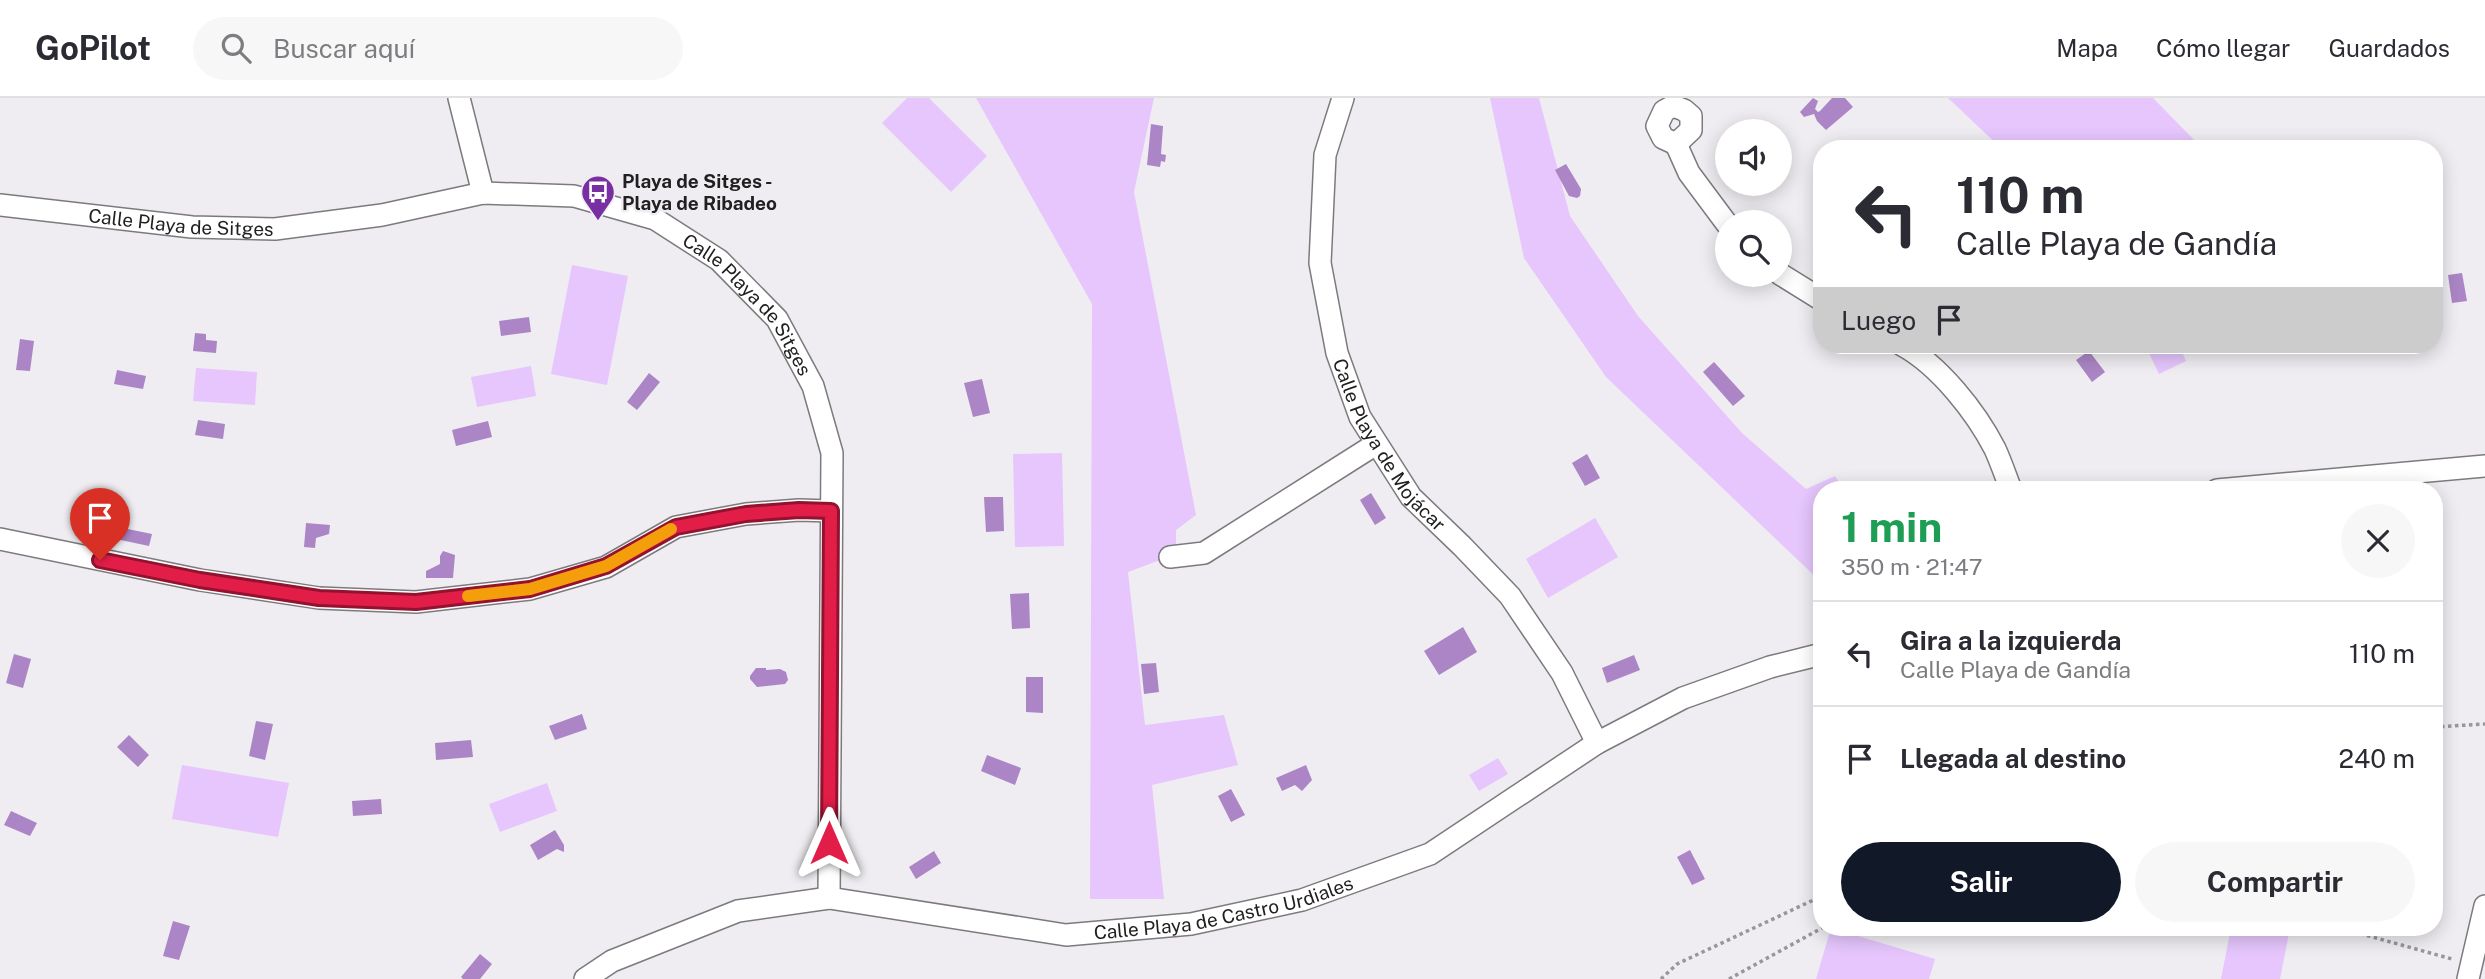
<!DOCTYPE html>
<html lang="es">
<head>
<meta charset="utf-8">
<style>
  body { margin:0; font-family:"Public Sans",sans-serif; background:#f7f7f7; color:#2b2b33; height:100vh; display:flex; flex-direction:column; font-size:26px; white-space:nowrap }
  * { box-sizing:border-box; margin:0 }
  p { font-size:23px; color:#7c7c81 }
  .icon { flex:none; width:38px; height:38px; fill:none; stroke:currentColor; stroke-width:2; stroke-linecap:round; stroke-linejoin:round }
  .map { position:relative; flex:1; overflow:hidden }
  .panel { position:absolute; left:1813px; top:383px; width:630px; height:455px; display:flex; flex-direction:column; background:#fff; border-radius:28px; box-shadow:0 4px 18px #0003 }
  .panel>* { flex:none }
  .banner { position:absolute; left:1813px; top:42px; width:630px; height:214px; border-radius:28px; box-shadow:0 4px 18px #0003; background:#fff; color:#2b2b33; overflow:hidden }
  .controls { position:absolute; left:1715px; top:21px; display:grid; gap:14px }
  .controls a { display:grid; place-items:center; width:77px; height:77px; border-radius:50%; background:#fff; box-shadow:0 4px 18px #0003; font-size:35px }
  .pin { position:absolute; display:grid; place-items:center; width:60px; height:60px; color:#fff; margin:-72px -30px; border-radius:50% 50% 50% 0; rotate:-45deg; box-shadow:0 0 7px #0007 }
  .pin .icon { rotate:45deg }
  .me { position:absolute; width:77px; margin:-38px; rotate:0deg; stroke-linejoin:round; filter:drop-shadow(0 0 5px #0008) }
  .turn { display:flex; align-items:center; gap:24px; height:147px; padding:0 28px; font-size:32px }
  .turn .icon { width:91px; height:91px; stroke-width:2.5 }
  .turn b { display:block; font-size:49px; line-height:60px }
  .then { display:flex; align-items:center; height:66px; padding:0 28px; background:#0003; gap:14px; font-size:26px }
  .round { display:grid; place-items:center; flex:none; width:74px; height:74px; border-radius:37px; background:#f7f7f7 }
  .overview { display:flex; align-items:center; justify-content:space-between; height:119px; padding:0 28px }
  h1 { font-size:42px; font-weight:700; line-height:52px; color:#1e9e55 }
  .primary-button { display:flex; gap:14px; margin-top:auto; padding:14px 28px }
  .primary-button a { flex:1; height:80px; border-radius:42px; background:#111827; color:#fff; font-size:28px; font-weight:700; line-height:80px; text-align:center }
  .primary-button a+a { background:#f7f7f7; color:#2b2b33 }
  ul { padding:0; list-style:none }
  li { display:flex; align-items:center; gap:21px; height:105px; padding:0 28px; border-top:2px solid #e1e1e2 }
  li div { flex:1 }
  li b { display:block; font-size:26px }
  li em { font-style:normal }
  header { display:flex; align-items:center; gap:42px; box-sizing:border-box; height:98px; padding:0 35px; background:#fff; border-bottom:2px solid #e1e1e2 }
  header strong { font-size:33px }
  nav { display:flex; gap:38px; margin-inline-start:auto; font-size:24px }
  .search { width:490px; height:63px; background:#f7f7f7; display:flex; align-items:center; gap:18px; box-sizing:border-box; padding:0 24px; border-radius:38px; color:#7c7c81; font-size:26px }
  .map>svg:first-child { display:block }
  .green { fill:#e6c6fd }
  .water { fill:#ab85c5 }
  .lines { fill:none; stroke-linecap:round; stroke-linejoin:round }
  .minor-casing { stroke:#7c7a7d; stroke-width:24 }
  .path { stroke:#979699; stroke-width:3.5; stroke-dasharray:3.5 3.5; stroke-linecap:butt }
  .minor { stroke:#fff; stroke-width:21 }
  .route-casing { stroke:#92132f; stroke-width:18 }
  .route { stroke:#e11d48; stroke-width:12 }
  .slow { stroke:#f59e0b; stroke-width:12 }
  .labels { text-anchor:middle; dominant-baseline:central; stroke-width:5; stroke-linejoin:round; paint-order:stroke }
  .poi-label { font-size:19px; font-weight:bold; fill:#202021; stroke:#efedf1; text-anchor:start }
  .street-label { font-size:19px; fill:#202021; stroke:#efedf1 }
</style>
</head>
<body>
<header>
<strong>GoPilot</strong>
<div class="search"><svg class="icon" aria-label="search" viewBox="0 0 24 24"><circle cx="10" cy="10" r="6"/><path d="M15 15l6 6"/></svg>Buscar aquí</div>
<nav><a>Mapa</a><a>Cómo llegar</a><a>Guardados</a></nav>
</header>
<div class="map">
<svg width="2485" height="881" viewBox="0 0 2485 881">
  <rect width="100%" height="100%" fill="#efedf1"/>
  <!-- green -->
  <path class="green" d="M907,0H929L987,58L951,94L882,25Z
    M976,0H1154L1134,94L1196,417L1176,432V456L1128,474L1145,627L1224,617L1238,667L1152,687L1164,801H1090L1092,206Z
    M1490,0H1539L1570,118L1638,218L1742,335L1806,391L1835,378L1844,392H1822V485L1606,279L1524,160Z
    M1948,0H2153L2203,51H2002Z
    M572,167L628,178L607,287L551,276Z
    M2145,247H2179L2186,263L2159,276Z
    M531,268L536,298L477,309L471,279Z
    M196,270L257,274L255,307L193,303Z
    M1062,355L1064,448L1015,449L1013,356Z
    M1595,420L1618,459L1548,500L1526,461Z
    M1498,660L1508,676L1479,693L1469,677Z
    M182,667L289,685L278,739L172,721Z
    M547,685L557,713L500,734L489,706Z
    M1831,830L1935,861L1929,881H1816Z
    M2231,830H2290L2280,881H2221Z"/>
  <!-- water -->
  <path class="water" d="M1813,0L1818,3L1815,11L1818,14L1820,13L1832,0H1845L1853,9L1826,32L1817,23L1814,16L1804,19L1800,14Z
    M1151,26L1163,28L1161,56L1166,57L1165,64L1161,63L1160,69L1147,67Z
    M1566,66L1581,91L1580,98L1577,100L1569,98L1555,72Z
    M2462,175L2467,203L2452,205L2448,177Z
    M529,219L531,234L501,238L499,223Z
    M195,235L206,236V242L217,243L216,255L193,253Z
    M20,241L34,243L30,273L16,272Z
    M2089,253L2105,274L2092,284L2076,262Z
    M1714,264L1745,298L1733,308L1703,274Z
    M117,272L146,278L143,291L114,286Z
    M649,275L660,284L637,312L627,304Z
    M982,281L990,315L973,319L964,285Z
    M198,322L225,326L223,341L195,337Z
    M488,323L492,339L456,348L452,332Z
    M1587,356L1600,380L1585,388L1572,365Z
    M1371,395L1386,420L1375,427L1360,402Z
    M984,399H1003L1004,433L986,434Z
    M306,425L330,427L329,436L316,440L315,450L304,449Z
    M118,429L152,436L149,448L116,441Z
    M443,453L455,457L453,480H426V473L440,466V458Z
    M1029,495L1030,530L1012,531L1010,496Z
    M1463,529L1477,554L1439,577L1424,553Z
    M14,556L31,561L23,590L6,585Z
    M1634,557L1640,572L1607,585L1602,570Z
    M1156,565L1159,594L1144,596L1141,566Z
    M756,570H766V572L780,571L786,574L788,582L785,586L757,589L750,581V578Z
    M1026,579H1043V615L1026,614Z
    M582,616L587,631L555,642L549,628Z
    M256,623L273,626L265,662L249,658Z
    M129,637L149,657L138,669L117,649Z
    M471,642L473,659L436,662L435,645Z
    M987,657L1021,670L1015,687L981,673Z
    M1306,667L1312,682L1302,693L1295,687L1282,693L1276,680Z
    M1231,691L1245,717L1231,724L1218,698Z
    M381,701L382,716L353,718L352,703Z
    M11,713L37,725L30,738L4,727Z
    M555,732L564,747V754L557,751L538,762L530,747Z
    M1690,752L1705,781L1692,787L1677,759Z
    M934,753L941,765L916,781L909,769Z
    M173,823L190,828L179,862L163,858Z
    M480,856L492,866L480,881H463L461,879Z"/>
  <g class="lines">
    <!-- minor casing -->
    <g class="minor-casing">
      <g id="minor">
        <path d="M459,0L483,95"/>
        <path id="s1" d="M1343,0L1325,57L1320,165L1337,255L1360,319L1411,399L1462,448L1510,498L1562,575L1597,645"/>
        <path d="M1673,8L1684,12L1691,18V32L1676,46L1663,40L1657,28L1664,13Z"/>
        <path d="M1676,46L1689,75L1727,126"/>
        <path id="s2" d="M0,107L192,129L275,131L382,117L483,95L574,98L655,121L719,162L777,221L813,288L832,355L829,800"/>
        <path d="M1780,176L1822,202"/>
        <path d="M1902,247C1939,267 1976,314 1995,351C2001,364 2006,379 2011,392"/>
        <path d="M2217,392L2485,368"/>
        <path d="M0,441L200,482L319,500L416,504L530,491L606,469L676,429L746,416L799,412L831,413"/>
        <path d="M1170,459L1204,455L1376,346"/>
        <path id="s3" d="M585,881L612,863L738,813L829,800L1066,837L1191,826L1302,802L1430,756L1597,645L1683,600L1770,569L1822,556"/>
        <path d="M2468,881L2485,808"/>
      </g>
    </g>
    <!-- path -->
    <path class="path" d="M2434,629L2485,626
      M2340,830L2452,861
      M1661,881L1677,866L1822,798
      M1729,881L1822,830"/>
    <!-- minor -->
    <use href="#minor" class="minor"/>
  </g>
  <g class="lines">
    <!-- route casing -->
    <g class="route-casing">
      <path id="route" d="M100,462L200,482L319,500L416,504L530,491L606,468L676,429L746,416L799,412L831,413L829,745"/>
    </g>
    <!-- route -->
    <use href="#route" class="route"/>
    <!-- slow -->
    <path class="slow" d="M468,498L530,491L606,468L671,431"/>
  </g>
  <!-- icons -->
  <defs>
    <g id="bus-pin" transform="scale(1.75)"><path d="M0 17L-7.5 6A9.5 9.5 0 1 1 7.5 6Z" fill="#782fa1" stroke="#efedf1"/><path d="M-5-6H5V4H4V6H2V4H-2V6H-4V4H-5ZM-3.5-4V0h7V-4ZM-3.5 1.2v1.5H-2V1.2ZM2 1.2v1.5H3.5V1.2Z" fill="#fff"/></g>
  </defs>
  <g fill-rule="evenodd">
    <use href="#bus-pin" x="598" y="94"/>
  </g>
  <g class="labels">
    <!-- poi labels -->
    <g class="poi-label">
      <text x="622" y="83">Playa de Sitges -<tspan x="622" dy="22">Playa de Ribadeo</tspan></text>
    </g>
    <!-- street labels -->
    <g class="street-label">
      <text stroke="none"><textPath href="#s2" startOffset="182">Calle Playa de Sitges</textPath></text>
      <text stroke="none"><textPath href="#s2" startOffset="791">Calle Playa de Sitges</textPath></text>
      <text stroke="none"><textPath href="#s1" startOffset="366">Calle Playa de Mojácar</textPath></text>
      <text stroke="none"><textPath href="#s3" startOffset="660">Calle Playa de Castro Urdiales</textPath></text>
    </g>
  </g>
</svg>
<div class="controls">
<a><svg class="icon" aria-label="sound" viewBox="0 0 24 24"><path d="M4 9h4l5-4v14l-5-4H4zM17 9q2 3 0 6"/></svg></a>
<a><svg class="icon" aria-label="search" viewBox="0 0 24 24"><circle cx="10" cy="10" r="6"/><path d="M15 15l6 6"/></svg></a>
</div>
<div class="pin" style="left:100px;top:462px;background:#d93025"><svg class="icon" aria-label="arrive" viewBox="0 0 24 24"><path d="M6 21V4h12l-3 4 3 4H6"/></svg></div>
<svg class="me" style="left:829px;top:745px" viewBox="-20 -20 40 40"><path d="M0-17L14 15 0 8-14 15z" fill="#e11d48" stroke="#fff" stroke-width="4"/></svg>
<div class="banner">
<div class="turn"><svg class="icon" aria-label="left" viewBox="0 0 24 24"><path d="M17 20v-9H6M10 6l-5 5 5 5"/></svg><div><b>110 m</b>Calle Playa de Gandía</div></div>
<div class="then">Luego<svg class="icon" aria-label="arrive" viewBox="0 0 24 24"><path d="M6 21V4h12l-3 4 3 4H6"/></svg></div>
</div>
<section class="panel">
<div class="overview"><div><h1>1 min</h1><p>350 m · 21:47</p></div><a class="round"><svg class="icon" aria-label="close" viewBox="0 0 24 24"><path d="M6 6l12 12M18 6L6 18"/></svg></a></div>
<ul>
<li><svg class="icon" aria-label="left" viewBox="0 0 24 24"><path d="M17 20v-9H6M10 6l-5 5 5 5"/></svg><div><b>Gira a la izquierda</b><p>Calle Playa de Gandía</p></div><em>110 m</em></li>
<li><svg class="icon" aria-label="arrive" viewBox="0 0 24 24"><path d="M6 21V4h12l-3 4 3 4H6"/></svg><div><b>Llegada al destino</b></div><em>240 m</em></li>
</ul>
<div class="primary-button"><a>Salir</a><a>Compartir</a></div>
</section>
</div>
</body>
</html>
